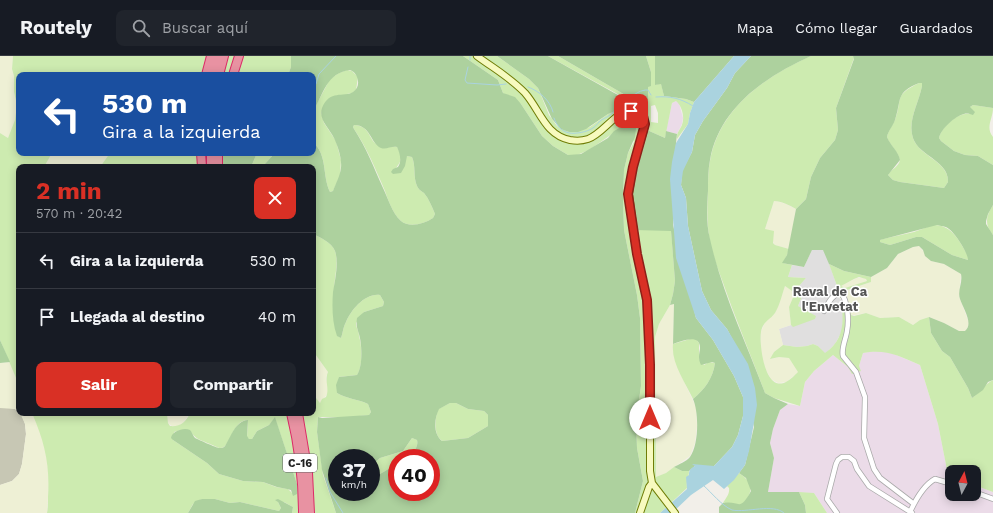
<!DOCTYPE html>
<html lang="es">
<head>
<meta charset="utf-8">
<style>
  body { margin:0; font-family:"Work Sans",sans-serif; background:#20242c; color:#f1f3f6; height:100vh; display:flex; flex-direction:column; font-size:15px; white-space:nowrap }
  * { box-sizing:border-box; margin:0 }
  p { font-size:13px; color:#9ea1a6 }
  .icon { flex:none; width:22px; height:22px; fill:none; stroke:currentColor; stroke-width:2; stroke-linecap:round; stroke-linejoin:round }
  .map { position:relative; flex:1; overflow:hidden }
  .drawer { position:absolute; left:16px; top:108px; width:300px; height:252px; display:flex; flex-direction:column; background:#171b24; border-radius:8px; box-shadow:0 2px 10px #0003 }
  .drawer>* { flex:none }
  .top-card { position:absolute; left:16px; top:16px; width:300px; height:84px; border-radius:8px; box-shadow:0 2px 10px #0003; background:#1a4fa0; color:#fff; overflow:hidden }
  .needle { width:26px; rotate:7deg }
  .controls { position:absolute; left:945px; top:409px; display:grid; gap:8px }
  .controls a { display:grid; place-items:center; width:36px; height:36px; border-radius:8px; background:#171b24; box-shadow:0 2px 10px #0003; font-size:20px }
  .speed { position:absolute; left:328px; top:393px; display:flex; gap:8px; font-size:20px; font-weight:700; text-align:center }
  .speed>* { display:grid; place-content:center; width:52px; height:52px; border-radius:50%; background:#171b24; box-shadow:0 2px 10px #0003; line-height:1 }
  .speed small { font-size:10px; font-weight:400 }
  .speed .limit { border:6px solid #d22; background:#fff; color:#111 }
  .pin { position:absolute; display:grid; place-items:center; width:34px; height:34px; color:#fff; margin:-17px; border-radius:8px; box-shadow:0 2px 6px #0006 }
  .me { position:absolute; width:44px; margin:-22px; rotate:0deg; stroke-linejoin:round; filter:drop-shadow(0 0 3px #0008) }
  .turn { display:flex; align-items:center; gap:14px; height:84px; padding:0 20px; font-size:18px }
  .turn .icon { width:52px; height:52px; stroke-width:2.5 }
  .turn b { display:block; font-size:28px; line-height:34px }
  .round { display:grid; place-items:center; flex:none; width:42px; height:42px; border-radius:8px; background:#20242c }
  .summary { display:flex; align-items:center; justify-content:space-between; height:68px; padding:0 20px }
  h1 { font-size:24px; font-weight:700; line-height:30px; color:#d93025 }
  .button { display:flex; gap:8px; margin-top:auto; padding:8px 20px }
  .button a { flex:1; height:46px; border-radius:8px; background:#d93025; color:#fff; font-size:16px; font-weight:700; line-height:46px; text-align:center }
  .button a+a { background:#20242c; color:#f1f3f6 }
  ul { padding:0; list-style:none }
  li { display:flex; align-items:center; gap:12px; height:56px; padding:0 20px; border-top:1px solid #363941 }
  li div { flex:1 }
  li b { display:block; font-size:15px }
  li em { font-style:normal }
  header { display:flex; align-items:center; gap:24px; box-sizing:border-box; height:56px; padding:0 20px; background:#171b24; border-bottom:1px solid #363941 }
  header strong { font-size:19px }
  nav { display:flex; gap:22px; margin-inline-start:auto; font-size:14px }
  .search { width:280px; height:36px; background:#20242c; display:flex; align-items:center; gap:10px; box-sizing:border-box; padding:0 14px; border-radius:8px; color:#9ea1a6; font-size:15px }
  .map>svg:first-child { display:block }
  .residential { fill:#e0dfdf }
  .industrial { fill:#ebdbe8 }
  .construction { fill:#c7c7b4 }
  .farmland { fill:#eef0d5 }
  .grass { fill:#cdebb0; fill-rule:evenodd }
  .forest { fill:#add19e; fill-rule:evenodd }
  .water { fill:#aad3df }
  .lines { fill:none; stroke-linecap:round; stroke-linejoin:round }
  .stream { stroke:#aad3df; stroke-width:1 }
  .street-casing { stroke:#a9a9a9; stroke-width:6 }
  .secondary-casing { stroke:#707d05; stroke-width:8 }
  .highway-casing { stroke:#dc2a67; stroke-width:10 }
  .street { stroke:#fff; stroke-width:4.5 }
  .secondary { stroke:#f7fabf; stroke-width:6 }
  .highway { stroke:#e892a2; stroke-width:8 }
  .route-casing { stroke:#8d1f18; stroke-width:10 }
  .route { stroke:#d93025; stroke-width:7 }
  .labels { text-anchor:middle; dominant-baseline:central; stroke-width:3; stroke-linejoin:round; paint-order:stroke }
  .shield { fill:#fff; stroke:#646464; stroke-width:1 }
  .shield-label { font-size:11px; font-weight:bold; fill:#222 }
  .neighbourhood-label { font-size:13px; font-weight:bold; fill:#555; stroke:#fff }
</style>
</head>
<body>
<header>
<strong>Routely</strong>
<div class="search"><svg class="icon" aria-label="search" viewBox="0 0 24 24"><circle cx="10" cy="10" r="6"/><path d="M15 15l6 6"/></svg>Buscar aquí</div>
<nav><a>Mapa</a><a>Cómo llegar</a><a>Guardados</a></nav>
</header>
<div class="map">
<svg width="993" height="457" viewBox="0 0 993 457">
  <rect width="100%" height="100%" fill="#f2efe9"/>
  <!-- residential -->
  <path class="residential" d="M812,194H823L825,196L837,230L835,237L842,245L843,263L842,275L835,288L825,298L818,290L813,288L807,290L797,291L783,289L779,273L791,269L793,270L815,260L798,250L802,240L799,230L806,222L788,221L792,209L804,211Z"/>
  <!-- industrial -->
  <path class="industrial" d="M676,45L679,47L683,62L682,68L677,78L666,75L672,47Z
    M875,295L889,296L920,309L938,368L948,419L952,420V438H974V429L993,436V457H827L814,437L768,436L774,402L770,387L773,373L780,354L788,348L800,350L805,326L814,315L833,299L848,311L859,310L863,297Z"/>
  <!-- construction -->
  <path class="construction" d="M5,351L15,353L22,359L25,368L26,378L22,408L19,418L12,425L0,429V352Z"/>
  <!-- farmland -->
  <path class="farmland" d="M0,0H13L12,13L14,20V36L17,49L15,65L8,82L0,77Z
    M52,97H110L100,111H44Z
    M774,145H776L786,148L796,153L789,193L775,189L765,173Z
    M919,190L931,205L944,208L961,218L959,240L969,267L967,273L965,275H959L944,267L929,261L920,264L913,269L899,261L880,262L866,257L855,259H850L847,244L844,237L846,235L871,226V221L887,212L898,198L913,191Z
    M857,222H864L866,223L867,225L853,230L845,232L841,231V230L844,228Z
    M785,230L796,237L789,251L791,269L779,273L783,289L774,296L771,303L779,301L789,302L799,316L786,326L778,327L771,323L765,312L761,298V276L766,264L775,257Z
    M674,248L673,293L679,315L696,351L697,370L695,387L690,400L666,417L656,422L655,281L659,268L670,249Z
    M313,295L328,316L326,321L328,332V337L320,347L313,338Z
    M10,306L19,329V356L15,353L0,352V307Z
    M20,357H32L42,379L48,406L49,427L47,457H0V429L12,425L19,418L22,408L26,378L25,368Z
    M167,357H190L183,367L177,370H172L168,367Z"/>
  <!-- grass -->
  <path class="grass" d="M13,0H291V11L288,19H19V97H52L44,111H19V329L0,284V77L8,82L15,64L17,49L14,36V20L12,13Z
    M463,0H497L529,23L538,32L549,59L557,70L569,76L590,71L608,58L634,47L548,0H558L639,47H648V31L651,16L646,0H655V29L661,27L664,40L686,43L694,46L690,57L688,68L677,83C676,77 680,74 682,69C685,61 682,50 676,45L672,47L665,82L647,74L671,174L675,225L673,238L670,249L659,268L655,281L656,421L666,417L674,411L682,415H689C689,422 686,425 687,432L660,457H635L643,425L637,392L636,365L641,330L640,262L637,239L624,174L623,143L624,114L628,97L634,86L625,69L589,94L577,99H568L553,90L542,80L521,48L503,37L498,24ZM655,49L658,57V67L651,66V50Z
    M811,0H853L854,2L836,52L838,74L835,84L820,102L811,121L806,143L796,153C789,149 781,145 774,145L765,173L774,175L773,187L775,189L789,193L787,199L783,207L792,209L788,221L806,222L799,230L802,240L798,250L816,260L815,263L793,271L791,269L789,251L795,237L785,230C782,238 780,249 775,257C770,264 763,265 761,276C759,289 765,337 786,326C790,324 795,319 798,316L789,302L779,301L770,303L774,296L783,289L797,291L807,290L813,288L818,290L825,297C841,286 844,271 842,253C842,250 843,246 842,243C840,241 837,240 835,237L837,230L829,208L844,215L871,221V226L847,234L844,237L851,259L854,260L866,257L880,262L899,261L913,269L920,264L929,261L931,277L942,295L950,301L968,332L972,342C979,337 986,327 993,324V436L974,429V416H952V420L948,419L938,368L920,309C898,300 887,293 863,297L859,310L861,315L852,318L848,311L833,299L814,315L805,326L800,350L774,342L765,337C751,299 735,262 722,224C717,210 711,195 709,180C707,166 707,149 708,135C708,125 708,114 710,105C719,52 766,20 811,0ZM859,221L866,223L867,225L845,232L841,230L854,223Z
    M347,14L352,15L358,21L356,34L352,37L347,38L321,56L324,67L336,85L341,104L340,120L333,135L330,136C322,119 328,100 313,86V55L330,23L339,17Z
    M919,27H922V30C919,46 909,62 912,78C915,100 949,104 948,126L944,132L900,126L893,124L888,119C891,114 896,112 899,107C903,100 889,89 887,81C888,75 892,70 895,64C903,42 893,40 919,27Z
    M973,49L993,52C993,63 985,71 993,81V109L978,100L965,99L954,95L941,85L939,82C941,71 959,55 970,58V51Z
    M354,69C371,70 368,84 378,89C385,93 390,90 397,91C406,106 397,107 393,118L407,100L412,101C416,110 413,121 417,130C418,133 421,135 424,137C429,143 432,151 435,158L433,162C424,168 409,172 401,165C393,158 388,144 385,135C376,114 367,92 354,73L353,71Z
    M110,97H223L221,111H100Z
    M257,97H275L262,111H251Z
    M993,149V179C984,168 986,160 993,149Z
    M933,169C952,168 960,186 968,200V204L952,199L922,181H916L890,189L880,186V184L883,183L914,176Z
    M313,178C321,182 331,186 335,195C338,203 336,215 335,223C333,242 331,262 338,280L341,282C343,277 343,271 346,266C351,254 365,237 380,239L384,246L383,250L364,256L356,267C356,272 359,275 359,280C362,290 363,310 357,319L339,321L337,337C347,343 358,343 368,348L371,356L369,359L350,361H318L317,376L323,419L336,457H292L293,451L284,446H278L281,452L279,455L240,446L230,447L215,443H202L193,448L188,457H47C48,452 48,447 48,441C50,409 45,387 32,357H167L168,367L170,370C180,371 186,366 190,357H313V338L320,347L322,343L326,341C330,332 324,325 328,316L313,295ZM275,362L297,428V433L292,437L288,433L276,431L263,426L243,425L219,418L207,407L173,384L174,376L181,374L190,375C198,385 199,383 210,388C213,389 216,391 219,392C231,394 231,364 248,364L247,381L249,383H252L257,375L269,369Z
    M690,283H696L699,287V303L704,309L709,306L715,307C713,322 705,333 693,343C685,326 671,307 673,288Z
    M450,347H456L468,353L484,355L488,359V370L468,382L442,385C433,378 435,363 438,353Z
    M412,382L417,384C419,392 412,397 407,402H397V408L380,418L371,420V410L380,402L403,395Z
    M739,417C748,423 754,430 748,441C746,445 744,448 739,449C734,449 728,446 723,447C726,442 730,438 729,432L727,430Z
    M799,436L814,437L827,457H806L805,449Z"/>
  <!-- forest -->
  <path class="forest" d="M291,0H463L498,24L503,37L515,41L521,48L542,80L553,90L568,99L581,98L608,82L614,75L625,69L634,68L636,72L635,81L628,97L624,114L623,143L624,174L637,239L640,262L641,330L636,365L637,392L643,425L635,457H336L322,414L317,376L318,361L322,362L369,359L371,356L368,348C358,343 347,343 337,337L336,329L339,321L357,319C363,310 362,288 359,278C357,272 356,269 357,262L364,256L383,250L384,246L380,239C365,237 351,254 346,266C343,271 343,277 341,282L337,280C332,266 332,250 333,236C335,225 339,206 335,195C331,186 321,182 313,178V111H262L275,97H313V86C328,100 322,119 330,136L333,135C336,127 340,120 341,112C342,102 338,91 334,82C329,72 318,63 322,52C330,33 343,42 353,36C362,31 358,16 350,14C326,17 324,38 313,55V19H288L291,11ZM354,69C371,69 370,87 381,92C386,94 391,90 397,91C400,97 402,106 398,111L393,113L391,116L393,118L401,117L405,110L407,100L412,101C416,110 413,121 417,130C418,133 421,135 424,137C429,143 432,151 435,158L433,162C424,168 409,172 401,165C392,157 388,142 383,132C374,112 366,91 354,73L353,71ZM450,347H456L468,353L484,355L488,359V370L468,382L442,385C433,378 434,363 439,353ZM412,382L417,384C419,392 412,397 407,402H431V436H397V408L380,418L371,420V436H337V402H371V410L380,402L403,395Z
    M497,0H548L634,48L608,58L586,73L578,76H569L561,73L552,63L538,32L529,23Z
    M558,0H646L651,16V30L648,31V47H639Z
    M655,0H734L694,46L686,43L664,40L661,28L655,29Z
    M751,0H811C766,20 719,52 710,104C708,114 708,125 708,135C707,150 706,168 710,183C722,237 746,286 765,337L774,342L788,348L780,354L773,373L770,387L774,402L768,436H799L805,449L806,457H719V451L723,447C740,444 739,457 751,435L746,422L739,417L745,409L754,371L736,290L727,273L711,254L702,235L688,170L686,142L681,129L682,115L692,96L695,79L703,65L727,32L735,17Z
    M853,0H993V52L973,49L970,51L975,56L973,59C970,58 967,57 964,58C955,60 941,73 939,82L941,85L954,95L965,99L978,100L993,109V149L988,158L986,165V168L993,179V324L988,326L983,334L972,342L968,332L950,301L942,295L931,277L929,261L944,267L959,275H965C974,268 963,252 960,243C957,234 963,227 961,218L944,208L931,205L925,200L923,194L919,190L913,191L898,198L887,212L871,221L844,215L829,208L823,194H812L804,211L782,207L787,199L796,153L806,143L811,121L820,102L835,84L838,74L836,52L854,3ZM919,27H922V30C919,46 909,62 912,78C915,100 949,103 948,126L944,132L900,126L893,124L888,119L900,104C899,96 890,89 887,81C888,75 893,70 895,64C902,43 895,37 919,27ZM937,169C941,170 946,170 949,173C955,177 968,197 968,204L952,199L922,181H916L890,189L880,186V184Z
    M647,74L665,82L666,75L677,78L676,87L673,169L696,262L713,284L734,320L743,341V360L738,379L732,391L714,410H695L689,415H682L674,411C679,408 686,406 690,401C699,388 699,357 693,343C705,333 713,322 715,307L712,306L701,309C698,303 699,299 700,293C701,277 682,285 673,288L674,248L670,249L673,238L675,225L671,175L635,174L632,130L635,111Z
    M223,97H257L251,111H221Z
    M0,284L10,306L0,307Z
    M275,361L297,428V438L293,440L291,434L287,433L277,431L263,426L243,425L219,418L207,407L173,384L171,382C172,375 184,371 190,374C192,376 193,380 195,382C197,383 217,392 219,392C222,392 223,392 225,390C231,381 235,365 248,364L247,380L249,383H252L257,375L269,369Z
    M202,443H215L230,447L240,446L279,455L281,452L278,446L275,444L278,443L293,451L292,457H188L195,445Z"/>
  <!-- water -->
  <path class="water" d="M734,0H751L735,17L727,32L703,65L695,79L692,96L683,115L681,129L686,142L688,170L702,235L711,254L727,273L748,308L755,332L757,349L749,395L745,409L734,424L724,433L713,424L691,439L672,457H660L687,433L686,421L689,419C689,414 690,413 695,410L692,408L714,410L732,391L738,379L743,360V341L734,320L713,284L696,262L676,202L670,123L672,106L676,87L688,68L690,57L694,46Z"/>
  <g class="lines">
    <!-- stream -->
    <path class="stream" d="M470,4V0
      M468,11L465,24L467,27L497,29L506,28
      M528,31C539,35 550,44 553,56
      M313,32L316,28L319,18L336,0
      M656,41C670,40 680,42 693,50
      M554,62C557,70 561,75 569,77C576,78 587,76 593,72C596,70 597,68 599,66C602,63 606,62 610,59C619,52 635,33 648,34L651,39
      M326,422L330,436L343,457
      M703,429C712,437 721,449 732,454C747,457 773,447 784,457"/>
    <!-- street casing -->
    <g class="street-casing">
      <path id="street" d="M824,255C828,248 832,238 841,237C848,245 849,265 847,275C846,283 841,292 843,300L856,316L865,341L864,382L874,413L880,422L914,448
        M974,436L993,443
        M910,456C915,445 924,429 935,423L952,428
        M837,457L827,443L836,408L838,404L842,401H849L854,405L857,413L869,430L912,457"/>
    </g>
    <!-- secondary casing -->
    <g class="secondary-casing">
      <path id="secondary" d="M477,0C493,12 511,22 525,37C540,54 545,79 570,84C576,85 582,85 588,83C605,77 617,51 636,55C644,59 646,66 644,74L633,111L629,138L637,199L647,244L650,309V415L652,427L675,457
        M640,457L649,431L652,427"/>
    </g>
    <!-- highway casing -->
    <g class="highway-casing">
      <path id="highway" d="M206,19L211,0
        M212,19L217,0
        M219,19L224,0
        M233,19L239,0
        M201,97L202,111
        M211,97V111
        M218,97V111
        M291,357C299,390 303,423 303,457
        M298,357L308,417L310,457"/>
    </g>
    <!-- street -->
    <use href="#street" class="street"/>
    <!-- secondary -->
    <use href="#secondary" class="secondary"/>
    <!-- highway -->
    <use href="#highway" class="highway"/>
  </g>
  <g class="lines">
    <!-- route casing -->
    <g class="route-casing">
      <path id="route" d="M631,55L639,57L643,60L645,68L633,111L628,138L637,198L647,244L650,309V362"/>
    </g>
    <!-- route -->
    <use href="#route" class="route"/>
  </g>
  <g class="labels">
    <!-- shield labels -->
    <rect class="shield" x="283" y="398" width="34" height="18" rx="3"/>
    <g class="shield-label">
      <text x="300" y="407">C-16</text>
    </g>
    <!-- neighbourhood labels -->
    <g class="neighbourhood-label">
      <text x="830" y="235">Raval de Ca<tspan x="830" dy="15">l'Envetat</tspan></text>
    </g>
  </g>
</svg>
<div class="controls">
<a><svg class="needle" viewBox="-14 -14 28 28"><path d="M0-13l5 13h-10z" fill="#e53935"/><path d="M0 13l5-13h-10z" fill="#9ea1a6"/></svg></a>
</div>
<div class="speed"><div>37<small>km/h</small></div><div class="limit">40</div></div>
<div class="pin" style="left:631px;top:55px;background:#d93025"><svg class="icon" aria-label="arrive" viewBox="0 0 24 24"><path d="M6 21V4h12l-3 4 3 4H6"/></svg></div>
<svg class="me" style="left:650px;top:362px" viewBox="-20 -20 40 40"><circle r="19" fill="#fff"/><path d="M0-13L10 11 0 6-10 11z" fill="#d93025"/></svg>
<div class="top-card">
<div class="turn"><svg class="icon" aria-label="left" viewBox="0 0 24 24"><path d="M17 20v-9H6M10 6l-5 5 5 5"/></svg><div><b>530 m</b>Gira a la izquierda</div></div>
</div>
<section class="drawer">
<div class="summary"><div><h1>2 min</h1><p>570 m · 20:42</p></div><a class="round" style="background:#d93025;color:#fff"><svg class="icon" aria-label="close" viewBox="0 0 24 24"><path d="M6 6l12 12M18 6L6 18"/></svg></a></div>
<ul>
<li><svg class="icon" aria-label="left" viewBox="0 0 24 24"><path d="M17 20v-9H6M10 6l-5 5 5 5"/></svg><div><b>Gira a la izquierda</b></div><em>530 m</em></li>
<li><svg class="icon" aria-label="arrive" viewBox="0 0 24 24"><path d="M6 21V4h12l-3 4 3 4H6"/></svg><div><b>Llegada al destino</b></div><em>40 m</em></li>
</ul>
<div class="button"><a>Salir</a><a>Compartir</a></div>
</section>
</div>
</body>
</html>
